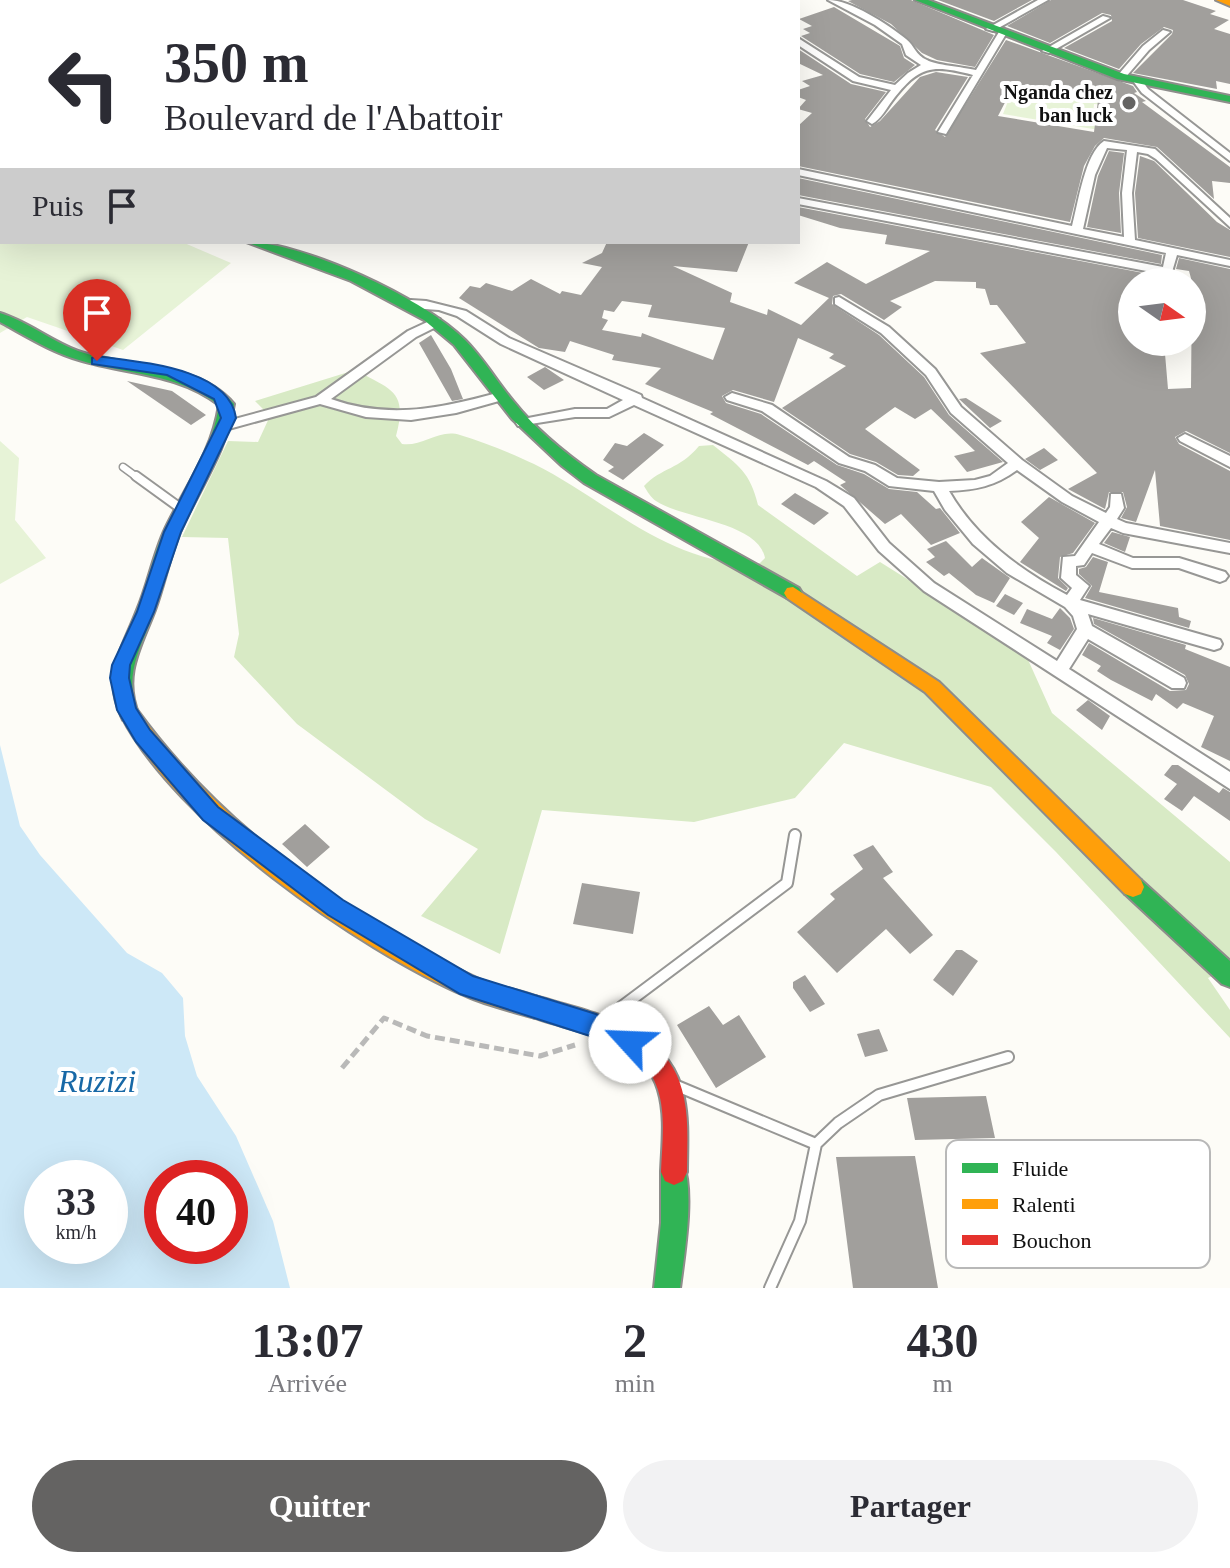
<!DOCTYPE html>
<html lang="fr">
<head>
<meta charset="utf-8">
<style>
  body { margin:0; font-family:Georgia,serif; background:#f2f2f3; color:#2b2b33; height:100vh; display:flex; flex-direction:column; font-size:30px; white-space:nowrap }
  * { box-sizing:border-box; margin:0 }
  p { font-size:26px; color:#7c7c81 }
  .icon { flex:none; width:44px; height:44px; fill:none; stroke:currentColor; stroke-width:2; stroke-linecap:round; stroke-linejoin:round }
  .map { position:relative; height:1288px; overflow:hidden }
  .details { display:flex; flex-direction:column; background:#fff; flex:1 }
  .details>* { flex:none }
  .top-card { position:absolute; left:0px; top:0px; width:800px; height:244px; box-shadow:0 8px 32px #0002; background:#fff; color:#2b2b33; overflow:hidden }
  .needle { width:52px; rotate:104deg }
  .tools { position:absolute; left:1118px; top:268px; display:grid; gap:16px }
  .tools a { display:grid; place-items:center; width:88px; height:88px; border-radius:50%; background:#fff; box-shadow:0 8px 32px #0002; font-size:40px }
  .speed { position:absolute; left:24px; top:1160px; display:flex; gap:16px; font-size:40px; font-weight:700; text-align:center }
  .speed>* { display:grid; place-content:center; width:104px; height:104px; border-radius:50%; background:#fff; box-shadow:0 8px 32px #0002; line-height:1 }
  .speed small { font-size:20px; font-weight:400 }
  .speed .limit { border:12px solid #d22; background:#fff; color:#111 }
  .pin { position:absolute; display:grid; place-items:center; width:68px; height:68px; color:#fff; margin:-82px -34px; border-radius:50% 50% 50% 0; rotate:-45deg; box-shadow:0 0 8px #0007 }
  .pin .icon { rotate:45deg }
  .me { position:absolute; width:88px; margin:-44px; rotate:295deg; stroke-linejoin:round; filter:drop-shadow(0 0 6px #0008) }
  .turn { display:flex; align-items:center; gap:28px; height:168px; padding:0 32px; font-size:36px }
  .turn .icon { width:104px; height:104px; stroke-width:2.5 }
  .turn b { display:block; font-size:56px; line-height:68px }
  .then { display:flex; align-items:center; height:76px; padding:0 32px; background:#0003; gap:16px; font-size:30px }
  .eta { display:flex; justify-content:space-evenly; align-items:center; height:136px; text-align:center }
  .eta b { font-size:48px; font-weight:600; line-height:56px }
  .button { display:flex; gap:16px; margin-top:auto; padding:16px 32px }
  .button a { flex:1; height:92px; border-radius:48px; background:#646362; color:#fff; font-size:32px; font-weight:600; line-height:92px; text-align:center }
  .button a+a { background:#f2f2f3; color:#2b2b33 }
  .map>svg:first-child { display:block }
  .green { fill:#e7f3d7 }
  .forest { fill:#d8eac5 }
  .water { fill:#cde8f7; fill-rule:evenodd }
  .building { fill:#a19f9c; fill-rule:evenodd }
  .lines { fill:none; stroke-linecap:round; stroke-linejoin:round }
  .lane-far2-casing { stroke:#979795; stroke-width:9 }
  .lane-far1-casing { stroke:#979795; stroke-width:12 }
  .lane-casing { stroke:#979795; stroke-width:14 }
  .street-casing { stroke:#979795; stroke-width:4 }
  .fast-casing { stroke:#8e8d8b; stroke-width:4 }
  .slow-casing { stroke:#8e8d8b; stroke-width:4 }
  .jam-casing { stroke:#8e8d8b; stroke-width:4 }
  .path { stroke:#b9b9b8; stroke-width:5; stroke-dasharray:10 5; stroke-linecap:butt }
  .lane-far2 { stroke:#fffffe; stroke-width:6 }
  .lane-far1 { stroke:#fffffe; stroke-width:8 }
  .lane { stroke:#fffffe; stroke-width:10 }
  .street { fill:#fffffe; fill-rule:evenodd }
  .fast { fill:#30b455; fill-rule:evenodd }
  .slow { fill:#ff9f0a; fill-rule:evenodd }
  .jam { fill:#e5322d; fill-rule:evenodd }
  .route { fill:#1a73e8; stroke:#114b97; stroke-width:2 }
  .poi-dot { fill:#646362; stroke:#fff; stroke-width:3 }
  .labels { text-anchor:middle; dominant-baseline:central; stroke-width:8; stroke-linejoin:round; paint-order:stroke }
  .far-poi-label { font-size:20px; font-weight:bold; fill:#111; stroke:#fff; text-anchor:end }
  .near-water-label { font-size:32px; font-style:italic; fill:#1768a6; stroke:#fff }
  .key { fill:#fff; stroke:#b8b8b8; stroke-width:2 }
  .key-label { font-size:22px; fill:#111 }
</style>
</head>
<body>
<div class="map">
<svg width="1230" height="1288" viewBox="0 0 1230 1288">
  <rect width="100%" height="100%" fill="#fdfcf7"/>
  <!-- green -->
  <path class="green" d="M1014,86L1094,99L1106,105L1094,104L1093,113L1109,116L1105,131L1003,114Z
    M0,163L2,242H182L231,263L123,350L27,317L0,333Z
    M0,441L19,458L15,520L46,558L0,584Z"/>
  <!-- forest -->
  <path class="forest" d="M355,370C392,390 408,391 396,436L402,444C422,447 440,428 460,435C483,442 511,453 534,464C607,500 673,569 760,563L765,558C758,522 683,519 656,501C651,498 647,491 644,486C662,467 679,470 699,446L713,445C739,466 750,472 758,505L857,576L880,562L1025,653L1052,713L1230,862V967L1208,978L1230,1010V1038L1056,852L991,787L844,743L795,798L694,822L542,810L500,954L421,916L478,849L425,819L297,724L234,657L239,634L228,538L182,537L228,441L258,442L270,416L255,401Z"/>
  <!-- water -->
  <path class="water" d="M0,745L20,826L40,855L127,953L162,973L183,998L185,1036L197,1076L236,1136L273,1221L290,1288H0ZM42,1178H110V1246H42ZM162,1178H230V1246H162Z"/>
  <!-- building -->
  <path class="building" d="M852,0H911L994,35L975,67L937,60L922,53L891,24L848,1Z
    M938,0H1032L994,21Z
    M1051,0H1183L1216,11L1210,14L1229,20L1214,29L1230,34V84L1216,81L1217,89L1133,73L1172,34L1173,30L1164,27L1141,44L1119,69L1064,48L1112,21L1111,15L1102,13L1050,43L1007,26Z
    M834,7L900,46L904,58L915,65L894,82L860,74L801,36L810,33L803,29L812,26L799,19Z
    M1006,40L1133,86L1137,92L1134,93L1146,101L1142,102L1230,167V183L1212,181L1214,199L1157,147L1104,138L1095,146L1084,166L1070,222L798,166V126L812,113L798,109L806,100L798,97V90L810,86L802,81L823,75L798,63V49L851,84L886,92L865,119L870,127L880,121L920,77L936,72L968,77L935,130L945,137ZM1014,85L1098,100L1094,132L998,116Z
    M1109,151L1124,153L1119,193L1121,233L1087,227L1098,176Z
    M1140,156L1154,161L1217,222L1230,230V257L1138,238L1135,193Z
    M798,178L1162,255L1161,264L798,195Z
    M798,207L1159,276V282H1132V342H1164L1168,389L1191,388L1192,282L1189,271L1176,269L1179,258L1230,269V453L1186,431L1175,437L1179,444L1230,471V540L1160,526L1155,470L1136,522L1121,518L1127,507L1123,492H1109L1105,509L1068,489L1097,473L980,353L1026,343L997,305H990L985,289L976,288V282L935,281L890,301L902,307L884,320L841,294L833,296L832,304L879,335L924,377L949,415L1003,462L967,472L954,456L975,451L931,409L915,419L895,407L865,429L920,470L913,476L898,475L876,462L850,454L782,408L846,366L829,358L834,354L798,338L774,402L733,390L722,396L726,403L761,414L837,465L864,474L889,489L917,492L936,509L940,508L960,533L931,545L901,514L885,524L840,485L846,482L814,461L808,465L710,414L713,412L645,384L661,368L612,360L614,355L570,341L565,352L539,348L459,298L470,286L480,288L486,283L512,291L531,279L560,294L562,291L581,295L602,267L582,263L602,253L607,242H749L737,272L673,266L732,293L730,302L767,315L768,309L801,325L829,298L794,283L827,262L866,284L930,251L885,244L887,235L840,228L798,215ZM622,301L652,305L648,317L725,328L713,360L642,333L641,337L602,330L608,320L602,318L604,310L614,312Z
    M431,335L451,369L463,399L452,401L419,343Z
    M545,367L564,380L544,390L527,377Z
    M127,381L172,391L206,415L191,425Z
    M966,398L1002,421L990,428L959,399Z
    M644,433L664,445L623,480L608,471L614,467L603,460L615,443L627,446Z
    M1044,448L1058,460L1040,470L1025,459Z
    M795,493L829,513L814,525L781,504Z
    M1049,497L1095,523L1073,553L1060,557L1058,578L1068,588L1066,591L1020,562L1039,538L1021,522Z
    M1112,532L1130,537L1125,552L1104,543Z
    M946,541L972,567L982,558L1010,578L994,603L976,595L949,573L944,576L926,562L935,557L927,549Z
    M1093,557L1108,562L1099,592L1178,608L1179,617L1191,621L1189,628L1085,598L1092,586L1079,574V569L1086,567Z
    M1005,594L1023,603L1014,615L996,606Z
    M1060,608L1070,618L1074,629L1060,650L1047,643L1052,636L1020,623L1027,609L1052,619Z
    M1093,618L1186,645L1185,649L1230,667V761L1201,747L1214,716L1183,703L1177,709L1156,694L1152,701L1111,680L1097,671L1101,666L1082,655L1089,643L1170,691L1186,690L1189,684L1185,675L1094,624Z
    M1088,700L1110,716L1102,730L1076,710Z
    M1172,765H1178L1219,793L1223,788L1230,792V821L1194,796L1182,811L1164,799L1177,784L1164,775Z
    M305,824L330,847L307,867L282,844Z
    M873,845L893,872L883,878L933,935L910,954L886,929L837,973L797,932L835,899L830,894L863,869L853,855Z
    M582,883L640,892L633,934L573,924Z
    M956,950H962L978,961L953,996L933,980Z
    M805,975L825,1004L810,1012L793,988V982Z
    M709,1006L723,1025L739,1015L766,1057L716,1088L677,1025Z
    M879,1029L888,1051L865,1057L857,1034Z
    M986,1096L995,1138L915,1140L907,1098Z
    M915,1156L938,1288H853L836,1157Z"/>
  <g class="lines">
    <!-- lane-far2 casing -->
    <g class="lane-far2-casing">
      <path id="lane-far2" d="M123,467L138,478"/>
    </g>
    <!-- lane-far1 casing -->
    <g class="lane-far1-casing">
      <path id="lane-far1" d="M136,476L183,510"/>
    </g>
    <!-- lane casing -->
    <g class="lane-casing">
      <path id="lane" d="M600,1023L787,883L795,835
        M677,1086L816,1144
        M770,1288L800,1221L816,1144L838,1123L879,1095L1008,1057"/>
    </g>
    <!-- street casing -->
    <g class="street-casing">
      <path id="street" d="M499,0H509L498,2Z
        M606,0H614L615,2H607Z
        M665,0H674L675,2H666Z
        M733,0H743L744,2H734Z
        M828,0C851,0 887,24 906,39C915,46 915,55 927,60C935,65 963,67 976,70L999,32L1006,34L946,134L938,132L973,75C931,64 919,66 892,101C886,109 881,119 872,124L867,121L891,90L853,81L798,45V38L859,77L895,85L908,73L921,65L906,55L902,44L875,25Z
        M1038,0H1048L993,31L986,29Z
        M1103,16L1110,18L1049,53L1042,51Z
        M1163,30L1170,32L1149,50L1124,79H1118V75L1143,46Z
        M1135,79H1141L1148,89L1230,153V161L1142,93L1133,81Z
        M1104,141L1155,149L1230,218V227L1156,159L1148,154L1137,152L1132,193L1135,240L1230,260V266L1177,255L1172,272L1162,274L798,204V198L1163,267L1166,253L798,175V169L1072,226C1078,204 1085,153 1104,141ZM1107,148L1127,150L1122,193L1124,237L1083,229L1095,175Z
        M839,297L889,327L935,369L961,407L1022,460L1072,496L1106,513L1110,507L1111,494H1121L1124,508L1117,519L1126,523L1230,543V553L1123,533L1111,528L1099,544L1133,558H1179L1225,572L1228,576L1225,580L1220,582L1179,568H1132L1092,553L1084,565L1076,566V575L1089,586L1080,600L1220,640L1222,644L1220,648L1214,650L1088,614L1092,626L1184,678L1186,683L1184,688H1172L1088,639L1069,669L1230,772V789L924,591L879,551L844,506L816,487L634,405L609,417H575L518,426L516,423L523,419L575,409H607L623,400L501,344L457,316L439,310L411,308L405,304L411,300L426,301L466,311L509,338L641,395L642,398L826,481L854,498L889,543L934,583L1057,661L1077,629L1073,616L1065,607L1007,573L973,544L945,510L934,491L889,486L865,471L839,463L762,411L727,400L725,397L732,393L772,405L849,457L875,465L897,478L939,482L975,480L990,476L1008,463L951,413L926,375L881,333L835,304V298ZM1017,470L1062,502L1099,522L1075,556L1063,557L1061,578L1072,588L1067,595C1020,570 976,538 949,491C976,490 995,486 1017,470Z
        M436,318L440,319V325L416,337L331,399C390,420 443,408 501,392L508,396L506,399L456,413L411,420L366,417L320,404L225,430L218,426L220,423L316,397L408,331Z
        M1185,434L1230,456V467L1180,441L1178,438Z"/>
    </g>
    <!-- fast casing -->
    <g class="fast-casing">
      <path id="fast" d="M915,0H928L1124,74L1230,96V102L1117,79Z
        M0,140H2V147H0Z
        M246,242C303,242 425,299 465,340C484,359 497,382 514,402C537,431 566,454 596,475L799,588L802,593L799,598H787L584,483L562,466L512,419L454,345L424,320L351,281Z
        M0,313C27,321 51,341 78,351C128,369 197,360 234,404C227,450 201,486 182,528C170,554 165,583 155,610C141,647 122,676 139,715L137,720L130,723L123,720C101,676 121,652 137,610C148,584 153,555 165,529C185,487 212,452 219,405C178,373 128,375 79,360C51,352 26,336 0,322Z
        M1133,877L1141,880L1230,961V987L1222,984L1125,894L1122,887L1125,880Z
        M674,1159L683,1163C695,1192 684,1256 680,1288H654L661,1223V1172L665,1163Z"/>
    </g>
    <!-- slow casing -->
    <g class="slow-casing">
      <path id="slow" d="M1216,0H1230V6Z
        M793,587L939,682L1141,880L1144,887L1141,894L1133,897L1125,894L925,692L787,598L784,593L787,588Z
        M130,707L137,710C206,805 296,877 398,936C424,951 451,967 479,979C500,988 522,990 543,999L546,1007L543,1015L535,1018C512,1011 488,1006 466,996C358,949 174,821 121,715L123,710Z"/>
    </g>
    <!-- jam casing -->
    <g class="jam-casing">
      <path id="jam" d="M535,996C594,1013 671,1027 684,1098C689,1122 687,1147 687,1172L683,1181L674,1185L665,1181L661,1172C662,1145 666,1116 658,1090C643,1037 569,1032 527,1015L524,1007L527,999Z"/>
    </g>
    <!-- path -->
    <path class="path" d="M342,1068L384,1018L427,1036L540,1056L575,1045"/>
    <!-- lane-far2 -->
    <use href="#lane-far2" class="lane-far2"/>
    <!-- lane-far1 -->
    <use href="#lane-far1" class="lane-far1"/>
    <!-- lane -->
    <use href="#lane" class="lane"/>
    <!-- street -->
    <use href="#street" class="street"/>
    <!-- fast -->
    <use href="#fast" class="fast"/>
    <!-- slow -->
    <use href="#slow" class="slow"/>
    <!-- jam -->
    <use href="#jam" class="jam"/>
  </g>
  <!-- route -->
  <path class="route" d="M97,356C137,362 229,367 236,418L181,532L154,612L130,665L129,678L136,708L150,730L218,807L343,900L473,976L596,1014L639,1034L642,1042L639,1051L630,1054L593,1037L460,994L328,915L203,820L136,742L117,710L110,678L112,665L137,612L164,532L221,418L214,399L167,375L92,364V358Z"/>
  <!-- markers -->
  <circle class="poi-dot" cx="1129" cy="103" r="8"/>
  <g class="labels">
    <!-- far-poi labels -->
    <g class="far-poi-label">
      <text x="1113" y="92">Nganda chez<tspan x="1113" dy="23">ban luck</tspan></text>
    </g>
    <!-- near-water labels -->
    <g class="near-water-label">
      <text x="97" y="1081">Ruzizi</text>
    </g>
  </g>
  <!-- legend -->
  <rect x="946" y="1140" width="264" height="128" rx="12" class="key"/>
  <rect x="962" y="1163" width="36" height="10" fill="#30b455"/>
  <rect x="962" y="1199" width="36" height="10" fill="#ff9f0a"/>
  <rect x="962" y="1235" width="36" height="10" fill="#e5322d"/>
  <g class="key-label">
    <text x="1012" y="1176">Fluide</text>
    <text x="1012" y="1212">Ralenti</text>
    <text x="1012" y="1248">Bouchon</text>
  </g>
</svg>
<div class="tools">
<a><svg class="needle" viewBox="-14 -14 28 28"><path d="M0-13l5 13h-10z" fill="#e53935"/><path d="M0 13l5-13h-10z" fill="#7c7c81"/></svg></a>
</div>
<div class="speed"><div>33<small>km/h</small></div><div class="limit">40</div></div>
<div class="pin" style="left:97px;top:361px;background:#d93025"><svg class="icon" aria-label="arrive" viewBox="0 0 24 24"><path d="M6 21V4h12l-3 4 3 4H6"/></svg></div>
<svg class="me" style="left:630px;top:1042px" viewBox="-20 -20 40 40"><circle r="19" fill="#fff"/><path d="M0-13L10 11 0 6-10 11z" fill="#1a73e8"/></svg>
<div class="top-card">
<div class="turn"><svg class="icon" aria-label="left" viewBox="0 0 24 24"><path d="M17 20v-9H6M10 6l-5 5 5 5"/></svg><div><b>350 m</b>Boulevard de l'Abattoir</div></div>
<div class="then">Puis<svg class="icon" aria-label="arrive" viewBox="0 0 24 24"><path d="M6 21V4h12l-3 4 3 4H6"/></svg></div>
</div>
</div>
<section class="details">
<div class="eta">
<div><b>13:07</b><p>Arrivée</p></div>
<div><b>2</b><p>min</p></div>
<div><b>430</b><p>m</p></div>
</div>
<div class="button"><a>Quitter</a><a>Partager</a></div>
</section>
</body>
</html>
